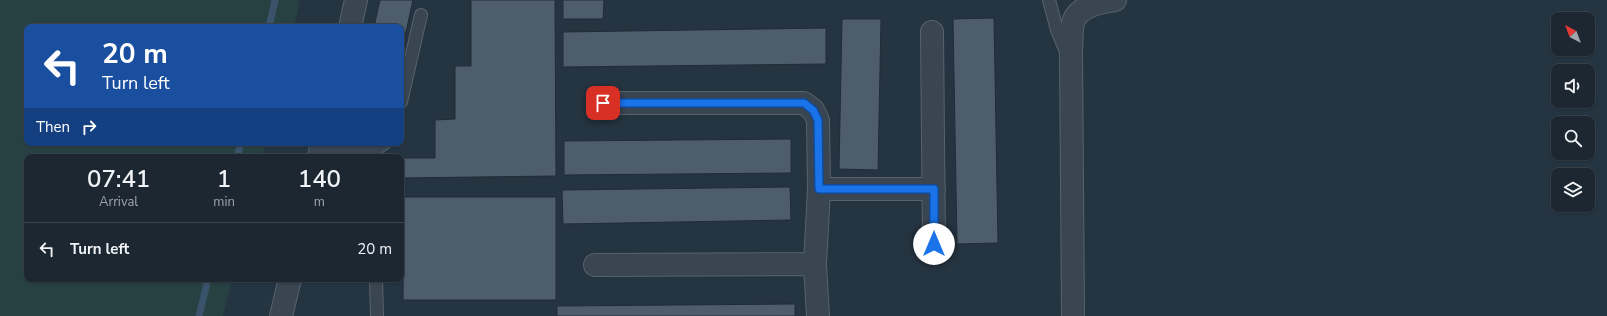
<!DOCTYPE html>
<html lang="en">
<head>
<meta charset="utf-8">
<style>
  body { margin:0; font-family:"Nunito Sans",sans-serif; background:#252f39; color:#f1f3f6; height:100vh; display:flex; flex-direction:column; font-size:15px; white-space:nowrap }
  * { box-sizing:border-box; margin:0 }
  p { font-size:13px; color:#a0a5ab }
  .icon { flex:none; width:22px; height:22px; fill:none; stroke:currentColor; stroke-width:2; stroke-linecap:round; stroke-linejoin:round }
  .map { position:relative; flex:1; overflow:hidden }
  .drawer { position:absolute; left:24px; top:154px; width:380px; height:128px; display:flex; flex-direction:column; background:#1c2731; border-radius:8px; box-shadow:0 1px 3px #0004,0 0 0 1px #3a444d }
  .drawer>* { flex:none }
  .hud { position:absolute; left:24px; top:24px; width:380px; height:122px; border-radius:8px; box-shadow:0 1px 3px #0004,0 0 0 1px #3a444d; background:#1a4fa0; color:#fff; overflow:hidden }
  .needle { width:26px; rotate:319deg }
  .controls { position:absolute; left:1551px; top:12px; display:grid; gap:8px }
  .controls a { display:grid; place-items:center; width:44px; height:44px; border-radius:8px; background:#1c2731; box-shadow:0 1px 3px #0004,0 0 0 1px #3a444d; font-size:20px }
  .pin { position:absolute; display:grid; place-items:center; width:34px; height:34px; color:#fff; margin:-17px; border-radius:8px; box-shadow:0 2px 6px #0006 }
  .me { position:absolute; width:44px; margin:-22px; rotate:0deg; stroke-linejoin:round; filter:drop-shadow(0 0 3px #0008) }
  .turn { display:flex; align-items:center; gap:14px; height:84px; padding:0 12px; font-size:18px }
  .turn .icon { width:52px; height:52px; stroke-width:2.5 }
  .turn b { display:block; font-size:28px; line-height:34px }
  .then { display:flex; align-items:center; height:38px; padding:0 12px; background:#0003; gap:8px; font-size:15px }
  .eta { display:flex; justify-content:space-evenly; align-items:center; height:68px; text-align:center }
  .eta b { font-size:24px; font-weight:600; line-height:28px }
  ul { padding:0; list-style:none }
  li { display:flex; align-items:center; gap:12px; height:52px; padding:0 12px; border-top:1px solid #3a444d }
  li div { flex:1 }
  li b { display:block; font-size:15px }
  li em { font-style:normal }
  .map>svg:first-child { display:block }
  .green { fill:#274142 }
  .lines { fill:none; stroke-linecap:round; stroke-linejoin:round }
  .stream { stroke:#3a536a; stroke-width:7 }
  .building { fill:#4e5d6c; stroke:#202c38 }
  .lane-casing { stroke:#57636e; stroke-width:14 }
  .street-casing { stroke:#57636e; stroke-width:24 }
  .lane { stroke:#394551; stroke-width:12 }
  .street { stroke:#394551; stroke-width:22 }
  .route-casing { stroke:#114b97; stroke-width:10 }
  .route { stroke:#1a73e8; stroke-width:7 }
</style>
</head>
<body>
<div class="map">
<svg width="1607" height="316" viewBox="0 0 1607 316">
  <rect width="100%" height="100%" fill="#253441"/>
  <!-- green -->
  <path class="green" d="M0,0H300L294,27H27V143H265L262,157H27V279H232L223,316H0Z"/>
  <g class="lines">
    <!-- stream -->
    <path class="stream" d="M269,27L275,0
      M237,157L241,143
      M199,316L208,279"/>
  </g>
  <!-- building -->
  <path class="building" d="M380,0H413L401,55V27H374Z
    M471,0H555L556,176L401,178V158H435V120L455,119V66H471Z
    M563,0H604L603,19H563Z
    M994,18L998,243L957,244L953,19Z
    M842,19H881L878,170L839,169Z
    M826,28V64L563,67V32Z
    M791,139V173L564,175V141Z
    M790,187L791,220L563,224L562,190Z
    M404,197H556V300H403Z
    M795,304V316H557V306Z"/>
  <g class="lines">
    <!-- lane casing -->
    <g class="lane-casing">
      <path id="lane" d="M1049,0L1057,30L1067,54
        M401,102L421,15
        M320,153L376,149L385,143
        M376,279L377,316"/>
    </g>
    <!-- street casing -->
    <g class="street-casing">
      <path id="street" d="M350,27L356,0
        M932,32L934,245
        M603,103H804L813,110L818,120L819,189L815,264L818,316
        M319,157L322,143
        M819,189H934
        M595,265L815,264
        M281,316L290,279
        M1073,316L1071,49C1072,41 1071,31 1073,23C1077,6 1100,2 1115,0"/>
    </g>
    <!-- lane -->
    <use href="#lane" class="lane"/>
    <!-- street -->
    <use href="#street" class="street"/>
  </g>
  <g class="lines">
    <!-- route casing -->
    <g class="route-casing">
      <path id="route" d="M603,103H804L813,110L818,120L819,189H934V244"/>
    </g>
    <!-- route -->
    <use href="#route" class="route"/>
  </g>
</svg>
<div class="controls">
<a><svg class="needle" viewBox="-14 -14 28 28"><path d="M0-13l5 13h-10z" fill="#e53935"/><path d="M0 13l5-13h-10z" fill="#a0a5ab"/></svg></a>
<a><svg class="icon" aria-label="sound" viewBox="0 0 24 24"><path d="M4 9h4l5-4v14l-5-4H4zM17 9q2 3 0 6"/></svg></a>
<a><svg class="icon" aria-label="search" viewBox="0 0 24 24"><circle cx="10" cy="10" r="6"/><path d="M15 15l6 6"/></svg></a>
<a><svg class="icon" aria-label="layers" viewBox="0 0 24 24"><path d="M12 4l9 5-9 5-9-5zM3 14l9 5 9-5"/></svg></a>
</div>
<div class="pin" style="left:603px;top:103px;background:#d93025"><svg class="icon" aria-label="arrive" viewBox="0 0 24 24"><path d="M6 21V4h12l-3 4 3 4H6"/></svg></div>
<svg class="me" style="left:934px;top:244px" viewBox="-20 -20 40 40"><circle r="19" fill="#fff"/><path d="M0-13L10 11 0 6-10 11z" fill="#1a73e8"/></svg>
<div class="hud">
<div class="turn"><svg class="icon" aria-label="left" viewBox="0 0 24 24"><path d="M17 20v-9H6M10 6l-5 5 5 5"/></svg><div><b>20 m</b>Turn left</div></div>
<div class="then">Then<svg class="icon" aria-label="right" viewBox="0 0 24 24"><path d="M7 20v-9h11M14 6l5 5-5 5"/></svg></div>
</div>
<section class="drawer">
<div class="eta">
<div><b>07:41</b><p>Arrival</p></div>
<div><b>1</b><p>min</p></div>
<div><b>140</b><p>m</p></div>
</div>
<ul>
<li><svg class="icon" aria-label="left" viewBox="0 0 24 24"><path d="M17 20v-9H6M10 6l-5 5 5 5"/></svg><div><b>Turn left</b></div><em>20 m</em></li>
</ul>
</section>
</div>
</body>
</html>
